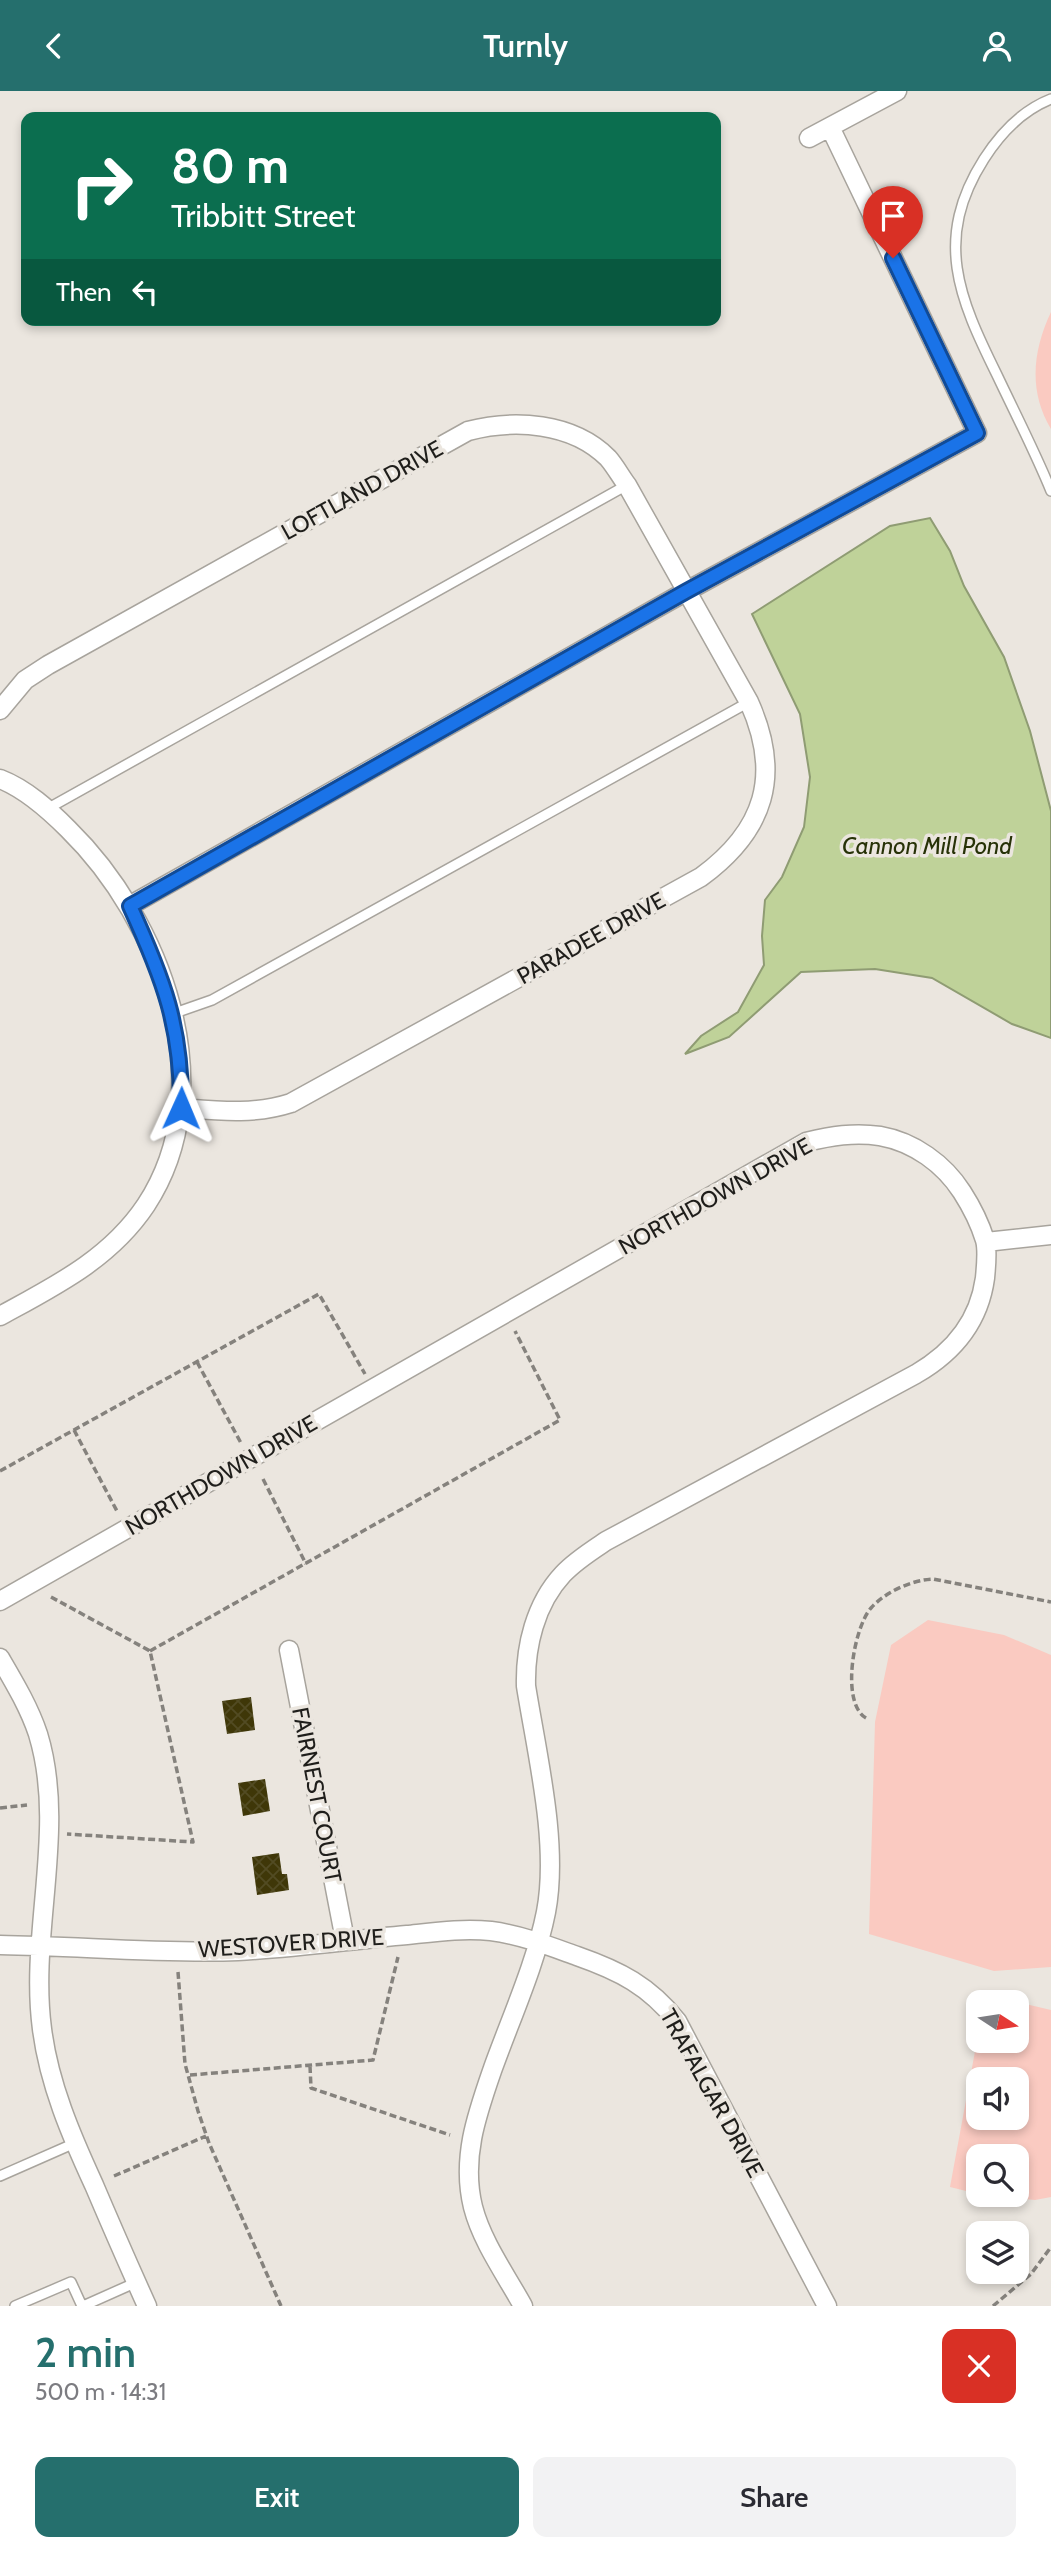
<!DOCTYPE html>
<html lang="en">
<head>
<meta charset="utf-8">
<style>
  body { margin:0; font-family:Cabin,sans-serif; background:#f2f2f3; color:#2b2b33; height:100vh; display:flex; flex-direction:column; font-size:26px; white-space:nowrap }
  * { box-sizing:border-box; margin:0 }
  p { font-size:23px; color:#7c7c81 }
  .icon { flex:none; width:38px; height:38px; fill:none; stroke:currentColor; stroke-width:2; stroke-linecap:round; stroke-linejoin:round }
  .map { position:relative; height:2215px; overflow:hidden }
  .sheet { display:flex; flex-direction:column; background:#fff; flex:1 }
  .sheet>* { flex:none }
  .top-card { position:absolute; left:21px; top:21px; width:700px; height:214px; border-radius:14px; box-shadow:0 4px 10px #0003; background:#0b6e4f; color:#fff; overflow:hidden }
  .needle { width:46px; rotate:102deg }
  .controls { position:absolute; left:966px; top:1899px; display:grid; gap:14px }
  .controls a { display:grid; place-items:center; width:63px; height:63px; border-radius:14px; background:#fff; box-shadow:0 4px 10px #0003; font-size:35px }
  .pin { position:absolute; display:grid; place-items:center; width:60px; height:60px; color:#fff; margin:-72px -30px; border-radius:50% 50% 50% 0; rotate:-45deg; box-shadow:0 0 7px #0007 }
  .pin .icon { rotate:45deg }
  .me { position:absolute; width:77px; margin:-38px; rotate:1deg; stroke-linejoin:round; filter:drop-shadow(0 0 5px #0008) }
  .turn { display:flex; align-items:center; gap:24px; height:147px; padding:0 35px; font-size:32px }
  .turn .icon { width:91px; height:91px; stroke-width:2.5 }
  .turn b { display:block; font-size:49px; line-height:60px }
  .then { display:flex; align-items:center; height:66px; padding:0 35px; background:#0003; gap:14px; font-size:26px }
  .round { display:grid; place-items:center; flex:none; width:74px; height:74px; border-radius:14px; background:#f2f2f3 }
  .headline { display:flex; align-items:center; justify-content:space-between; height:119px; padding:0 35px }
  h1 { font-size:42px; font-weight:600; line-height:52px; color:#256f6d }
  .button { display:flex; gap:14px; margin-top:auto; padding:14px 35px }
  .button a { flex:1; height:80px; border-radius:14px; background:#256f6d; color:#fff; font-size:28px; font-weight:600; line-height:80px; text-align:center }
  .button a+a { background:#f2f2f3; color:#2b2b33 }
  header { display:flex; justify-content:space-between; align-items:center; height:91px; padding:0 35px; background:#256f6d; color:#fff; font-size:32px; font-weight:600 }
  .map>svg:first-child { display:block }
  .garden { fill:#facac1; fill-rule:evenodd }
  .water { fill:#bfd299; stroke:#8f9c73; stroke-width:2 }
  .building { fill:url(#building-cross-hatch) }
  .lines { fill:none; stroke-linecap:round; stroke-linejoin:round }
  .lane-casing { stroke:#a8a49d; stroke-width:12 }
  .street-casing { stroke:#a8a49d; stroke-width:21 }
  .path { stroke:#85827d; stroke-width:3.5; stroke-dasharray:7 3.5; stroke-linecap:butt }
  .lane { stroke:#fff; stroke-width:9 }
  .street { stroke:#fff; stroke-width:18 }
  .route-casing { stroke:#114b97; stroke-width:18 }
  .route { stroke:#1a73e8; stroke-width:12 }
  .labels { text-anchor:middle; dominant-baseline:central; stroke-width:7; stroke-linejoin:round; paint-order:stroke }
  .street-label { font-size:23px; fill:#1f1e1b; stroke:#ebe6df }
  .water-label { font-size:24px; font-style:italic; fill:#273207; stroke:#ebe6df }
</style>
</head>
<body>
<header><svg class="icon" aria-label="back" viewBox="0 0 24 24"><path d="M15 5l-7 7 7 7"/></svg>Turnly<svg class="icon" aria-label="person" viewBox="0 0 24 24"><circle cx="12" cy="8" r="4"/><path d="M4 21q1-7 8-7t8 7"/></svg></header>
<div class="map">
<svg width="1051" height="2215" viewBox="0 0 1051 2215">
  <defs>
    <pattern id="building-cross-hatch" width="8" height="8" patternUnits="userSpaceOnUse" patternTransform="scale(1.75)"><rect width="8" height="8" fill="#3f3708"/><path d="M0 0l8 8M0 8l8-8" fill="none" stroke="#524b23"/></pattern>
  </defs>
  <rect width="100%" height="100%" fill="#ebe6df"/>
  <!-- garden -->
  <path class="garden" d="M1051,221V338C1028,300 1033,259 1051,221Z
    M928,1529L1004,1544L1051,1564V1876L994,1880L869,1843L875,1631L891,1554Z
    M1017,1911L1051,1919V2106L1035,2109L981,2104H1017V2065H978V2103L950,2096L978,1944V1950H1017ZM978,1988H1017V2026H978Z"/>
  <!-- water -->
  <path class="water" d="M930,427L950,460L964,495L1004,566L1030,640L1051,720V947L1012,933L932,887L875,878L801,881L729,946L685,963L701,945L738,921L764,874L762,845L765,809L782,786L804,736L810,686L800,623L752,523L890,435Z"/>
  <!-- building -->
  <path class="building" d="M251,1606L255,1639L227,1643L222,1610Z
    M265,1688L270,1720L243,1725L238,1692Z
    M279,1762L282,1783H287L289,1799L257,1804L252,1766Z"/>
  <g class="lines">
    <!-- lane casing -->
    <g class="lane-casing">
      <path id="lane" d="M1051,8C1023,19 1000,43 984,68C933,148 959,207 997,284C1015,322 1035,361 1051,400
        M47,718L627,394
        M172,923L212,909L749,611
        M0,2085L75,2052
        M15,2215L71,2191L82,2215
        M83,2215L137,2191"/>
    </g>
    <!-- street casing -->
    <g class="street-casing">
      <path id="street" d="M809,47L897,0
        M0,619L25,589L48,574L468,340C514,328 572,331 608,367C615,375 621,386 627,394L749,611C782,684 765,739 701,786L291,1012C254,1024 219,1020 181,1017
        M0,688C26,698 49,719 68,738C161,829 224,995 146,1114C110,1168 55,1195 0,1225
        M129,815L685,501L977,342L830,36
        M986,1151L1051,1144
        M0,1510L806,1051C831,1045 854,1041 880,1045C914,1051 944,1073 962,1101C971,1115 980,1133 985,1149C988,1160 986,1175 985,1187C979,1231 954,1261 916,1283L606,1450C591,1460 575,1470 563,1483C535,1513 525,1556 526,1595C537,1664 559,1753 546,1821C536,1872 511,1927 493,1977C477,2023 461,2067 473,2116C482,2151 506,2184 523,2215
        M289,1559L345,1849
        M0,1567C14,1591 29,1616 38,1643C67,1738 29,1841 42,1938C49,1993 71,2044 94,2094C111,2134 129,2175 147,2215
        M0,1854C79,1855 159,1863 238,1860C295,1857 350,1849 407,1844C435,1841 463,1837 491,1840C521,1844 549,1855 577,1865C620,1880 649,1895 677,1930L827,2215"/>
    </g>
    <!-- path -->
    <path class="path" d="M197,1271L241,1352
      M74,1339L118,1422
      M0,1380L319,1203L365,1283
      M263,1388L306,1473
      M51,1506L150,1560L193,1751L67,1743
      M150,1560L560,1329L515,1240
      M866,1627C840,1612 854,1536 871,1517C885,1501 912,1489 933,1488L1051,1511
      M0,1717L27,1714
      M178,1881L185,1973L198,2020L209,2052L281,2215
      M310,1975L311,1997L450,2044
      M190,1984L373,1969L398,1866
      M114,2085L206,2045
      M993,2215L1031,2183L1051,2156"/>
    <!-- lane -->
    <use href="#lane" class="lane"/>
    <!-- street -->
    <use href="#street" class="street"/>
  </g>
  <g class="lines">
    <!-- route casing -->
    <g class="route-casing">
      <path id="route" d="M181,1017C182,936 163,887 130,815L685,501L977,342L893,167"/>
    </g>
    <!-- route -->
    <use href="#route" class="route"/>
  </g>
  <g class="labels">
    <!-- street labels -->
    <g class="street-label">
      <text transform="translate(362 399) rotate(-29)">LOFTLAND DRIVE</text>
      <text transform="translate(591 847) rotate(-29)">PARADEE DRIVE</text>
      <text transform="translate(715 1105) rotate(-29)">NORTHDOWN DRIVE</text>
      <text transform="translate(221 1384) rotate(-30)">NORTHDOWN DRIVE</text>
      <text transform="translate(317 1704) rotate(79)">FAIRNEST COURT</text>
      <text transform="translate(291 1852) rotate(-4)">WESTOVER DRIVE</text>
      <text transform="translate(712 2002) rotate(61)">TRAFALGAR DRIVE</text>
    </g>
    <!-- water labels -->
    <g class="water-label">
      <text x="927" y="754">Cannon Mill Pond</text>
    </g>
  </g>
</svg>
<div class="controls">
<a><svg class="needle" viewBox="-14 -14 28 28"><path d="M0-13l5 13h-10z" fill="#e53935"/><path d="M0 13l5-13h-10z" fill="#7c7c81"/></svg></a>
<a><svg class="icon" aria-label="sound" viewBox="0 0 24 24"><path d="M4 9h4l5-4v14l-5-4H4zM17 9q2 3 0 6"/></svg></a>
<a><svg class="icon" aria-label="search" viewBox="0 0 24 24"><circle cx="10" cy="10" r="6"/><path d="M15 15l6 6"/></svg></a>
<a><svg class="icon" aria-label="layers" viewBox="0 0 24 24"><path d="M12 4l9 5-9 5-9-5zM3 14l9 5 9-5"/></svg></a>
</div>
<div class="pin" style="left:893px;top:167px;background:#d93025"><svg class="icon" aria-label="arrive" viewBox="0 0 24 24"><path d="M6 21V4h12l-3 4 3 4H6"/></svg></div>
<svg class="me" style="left:181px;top:1017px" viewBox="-20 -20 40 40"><path d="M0-17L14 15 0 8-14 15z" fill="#1a73e8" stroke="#fff" stroke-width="4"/></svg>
<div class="top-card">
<div class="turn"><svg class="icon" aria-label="right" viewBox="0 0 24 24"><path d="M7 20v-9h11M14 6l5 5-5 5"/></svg><div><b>80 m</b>Tribbitt Street</div></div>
<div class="then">Then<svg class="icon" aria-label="left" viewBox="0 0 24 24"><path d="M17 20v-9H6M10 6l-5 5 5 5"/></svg></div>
</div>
</div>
<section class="sheet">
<div class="headline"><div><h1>2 min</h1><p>500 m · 14:31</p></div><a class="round" style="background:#d93025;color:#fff"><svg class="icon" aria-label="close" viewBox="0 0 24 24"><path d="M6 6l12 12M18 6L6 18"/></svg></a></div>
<div class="button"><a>Exit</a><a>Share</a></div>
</section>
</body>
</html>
